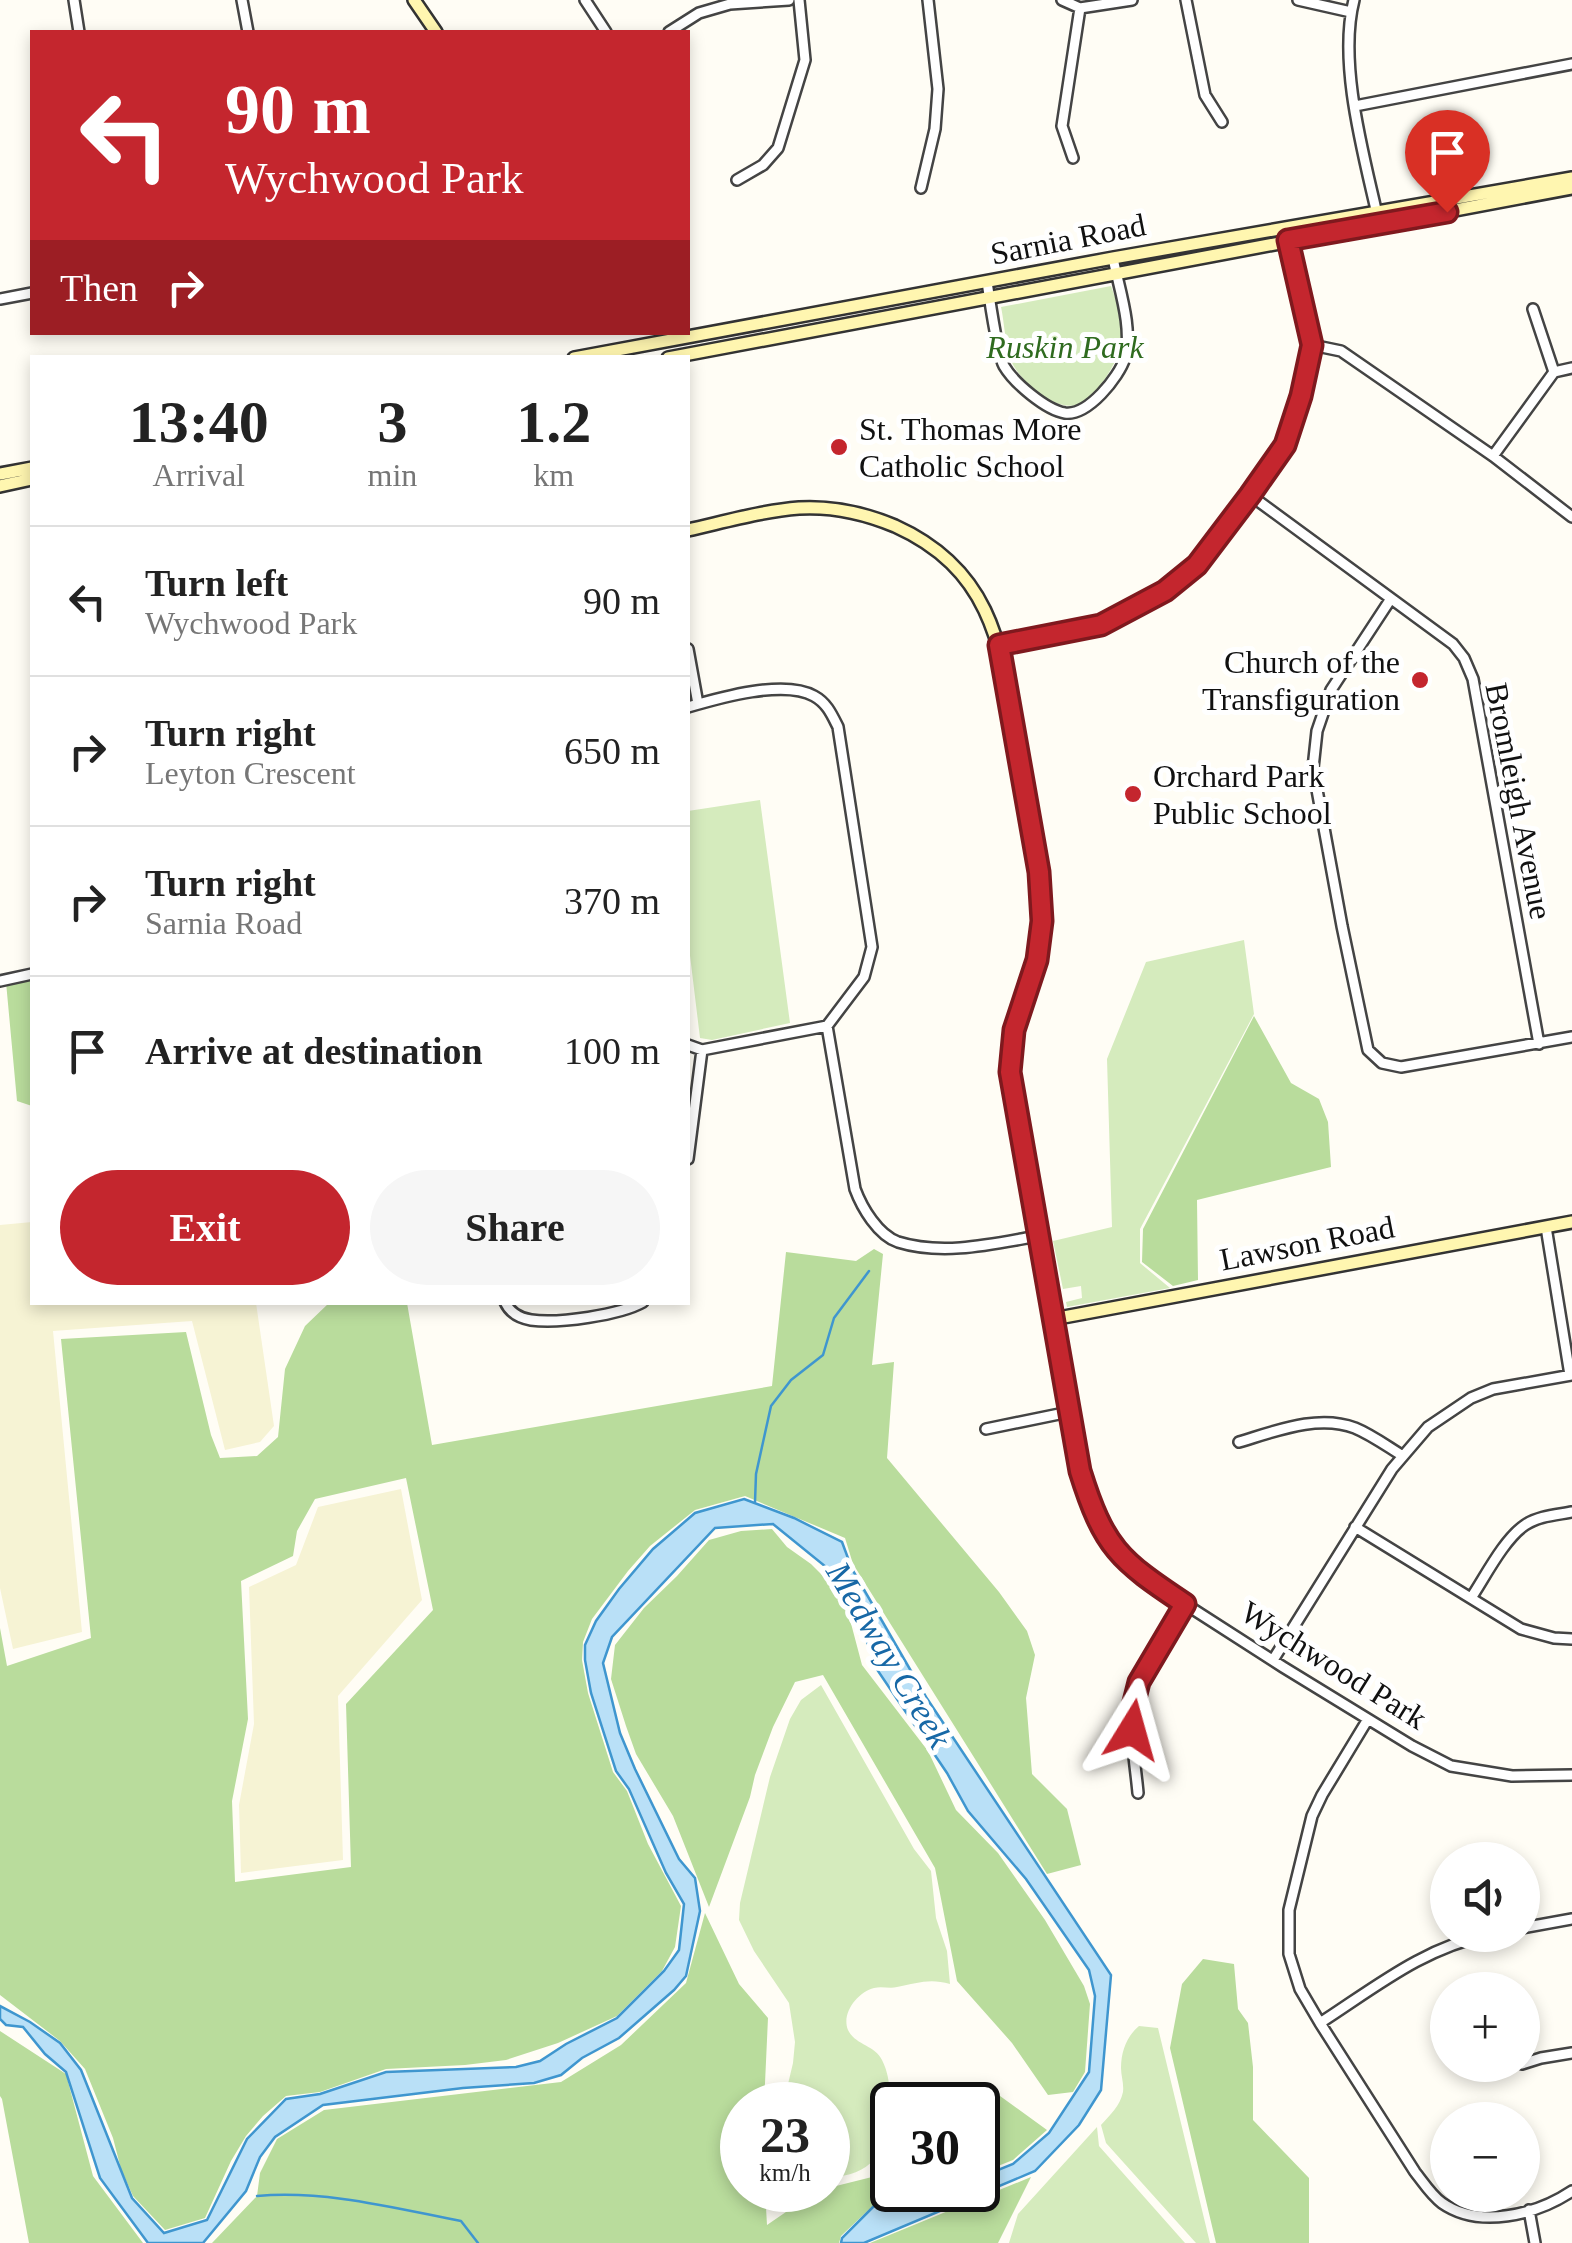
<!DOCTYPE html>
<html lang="en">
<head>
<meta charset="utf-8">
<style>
  body { margin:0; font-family:Georgia,serif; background:#f6f6f6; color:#222; height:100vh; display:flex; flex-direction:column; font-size:38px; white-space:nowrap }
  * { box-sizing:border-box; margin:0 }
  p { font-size:32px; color:#767676 }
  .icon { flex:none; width:55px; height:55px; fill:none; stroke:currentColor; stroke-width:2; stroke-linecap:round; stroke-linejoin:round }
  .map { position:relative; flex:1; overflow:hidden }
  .details { position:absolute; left:30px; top:355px; width:660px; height:950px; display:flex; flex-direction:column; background:#fff; border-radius:0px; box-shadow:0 5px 15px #0003 }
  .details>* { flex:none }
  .top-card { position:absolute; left:30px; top:30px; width:660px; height:305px; border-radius:0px; box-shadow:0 5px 15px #0003; background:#c4262e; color:#fff; overflow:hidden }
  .controls { position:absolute; left:1430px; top:1842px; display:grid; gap:20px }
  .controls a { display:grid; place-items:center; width:110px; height:110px; border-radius:50%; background:#fff; box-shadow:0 5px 15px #0003; font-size:50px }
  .speed { position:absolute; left:720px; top:2082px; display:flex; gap:20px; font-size:50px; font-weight:700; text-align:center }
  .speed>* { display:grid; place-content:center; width:130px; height:130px; border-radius:50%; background:#fff; box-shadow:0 5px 15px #0003; line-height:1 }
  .speed small { font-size:25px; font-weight:400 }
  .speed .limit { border:5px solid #111; border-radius:15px; background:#fff; color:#111 }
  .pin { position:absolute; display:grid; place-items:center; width:85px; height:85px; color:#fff; margin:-102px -42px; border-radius:50% 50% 50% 0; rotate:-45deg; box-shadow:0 0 10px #0007 }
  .pin .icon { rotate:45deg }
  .me { position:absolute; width:110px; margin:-55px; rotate:8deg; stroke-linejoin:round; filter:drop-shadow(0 0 8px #0008) }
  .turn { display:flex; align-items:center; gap:35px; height:210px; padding:0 30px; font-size:45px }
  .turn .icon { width:130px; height:130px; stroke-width:2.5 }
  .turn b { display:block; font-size:70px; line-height:85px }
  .then { display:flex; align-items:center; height:95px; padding:0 30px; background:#0003; gap:20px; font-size:38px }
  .eta { display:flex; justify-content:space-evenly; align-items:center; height:170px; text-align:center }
  .eta b { font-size:60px; font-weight:800; line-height:70px }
  .button { display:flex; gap:20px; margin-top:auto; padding:20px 30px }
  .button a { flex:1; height:115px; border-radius:60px; background:#c4262e; color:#fff; font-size:40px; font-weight:800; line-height:115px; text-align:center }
  .button a+a { background:#f6f6f6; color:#222 }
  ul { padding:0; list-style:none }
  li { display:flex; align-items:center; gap:30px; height:150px; padding:0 30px; border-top:2px solid #e0e0e0 }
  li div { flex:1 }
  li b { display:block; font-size:38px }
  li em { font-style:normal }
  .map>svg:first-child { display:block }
  .farmland { fill:#f6f3d4 }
  .green { fill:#d5ebbd }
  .forest { fill:#b9dc9c; fill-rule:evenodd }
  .water { fill:#b9e0f7; stroke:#3f96cf; stroke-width:2.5 }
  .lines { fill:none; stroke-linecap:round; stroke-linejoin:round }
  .stream { stroke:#3f96cf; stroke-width:2.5 }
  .street-casing { stroke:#444; stroke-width:14 }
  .secondary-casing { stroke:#333; stroke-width:16 }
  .street { stroke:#fff; stroke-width:9 }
  .secondary { stroke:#fff6b0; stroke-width:11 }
  .route-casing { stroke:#7f191e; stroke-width:25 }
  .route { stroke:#c4262e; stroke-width:18 }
  .poi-dot { fill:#c4262e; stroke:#fff; stroke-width:4 }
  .labels { text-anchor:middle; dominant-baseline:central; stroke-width:10; stroke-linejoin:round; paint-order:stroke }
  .street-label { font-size:32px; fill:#111; stroke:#fff }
  .park-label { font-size:32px; font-style:italic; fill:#2f6b1f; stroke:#fff }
  .poi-label { font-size:32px; fill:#111; stroke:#fff; text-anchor:start }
  .water-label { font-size:35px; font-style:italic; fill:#1768a6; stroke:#fff }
</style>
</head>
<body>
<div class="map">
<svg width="1572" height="2243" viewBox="0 0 1572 2243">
  <rect width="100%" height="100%" fill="#fffdf5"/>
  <!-- farmland -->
  <path class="farmland" d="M32,1222V1302L256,1303L274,1426L260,1442L225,1450L192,1321L53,1331L82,1632L13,1649L0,1588V1225Z
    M401,1489L422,1600L338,1696L343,1860L241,1873L239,1805L254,1724L249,1587L296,1565L318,1507Z"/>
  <!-- green -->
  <path class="green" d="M1111,286C1117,302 1123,322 1123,340C1122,351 1116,360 1111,369C1104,381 1093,398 1080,404C1057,413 1026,386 1015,368C1005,352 1005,325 1001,307Z
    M760,800L790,1023L712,1040L700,1038L688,939V811Z
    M1244,940L1254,1014L1140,1229V1263L1170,1288L1067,1307L1066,1302L1082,1298L1081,1286L1063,1289L1053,1241L1112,1227L1107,1059L1146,962Z
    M821,1685L914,1849L931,1871L936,1918L947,1951L950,1984C930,1978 917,1983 897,1987C890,1989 882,1986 874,1988C858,1992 841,2013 848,2030C855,2045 875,2045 882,2060C891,2078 890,2094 888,2113C884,2156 873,2174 828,2178V2105H783L793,2063L795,2042L789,2003L754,1951L739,1920L740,1903L770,1777L790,1719L801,1700Z
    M1139,2026L1158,2028L1210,2243H1196L1106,2143L1101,2125C1110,2115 1120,2106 1123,2092C1124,2083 1121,2076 1121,2068C1121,2051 1127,2036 1139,2026Z
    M1097,2127L1099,2146L1185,2243H1009L1018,2214Z"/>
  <!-- forest -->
  <path class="forest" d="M32,977V1106L17,1101L6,982Z
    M1254,1016L1291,1083L1319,1099L1328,1122L1331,1167L1197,1200L1198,1280L1173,1286L1142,1262L1143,1229Z
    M874,1249L883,1254L872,1365L894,1362L887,1458L999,1592L1027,1631L1035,1655L1026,1698L1032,1774L1067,1809L1081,1865L1047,1874L853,1564L845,1538L745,1496L695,1510L650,1546L628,1571L592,1619L583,1642L582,1660L588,1693L613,1772L627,1791L648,1844L681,1906L675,1947L662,1971L617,2016L558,2043L506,2060L465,2065L386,2069L320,2092L286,2096L263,2116L246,2136L231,2161L205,2218L165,2230L133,2196L121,2169L113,2138L85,2069L60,2041L0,1995V1628L7,1666L91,1638L61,1339L186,1332L211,1435L220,1458L257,1456L278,1437L285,1369L305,1326L329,1303H407L432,1445L772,1386L786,1252L856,1261ZM406,1478L433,1610L346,1704L351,1867L235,1882L232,1801L248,1719L241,1581L293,1556L297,1531L315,1499Z
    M772,1529L787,1547L811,1564L844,1597L862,1665L928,1751L956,1810L998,1853L1045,1920L1084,1986L1090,2004L1085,2072L1073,2092L1048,2095L1012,2043L957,1981L935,1868L823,1675L795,1682L773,1727L755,1775L750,1797L709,1907L673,1816L636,1754L626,1726L611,1679L615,1645L644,1608L677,1576L709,1540L741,1531Z
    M705,1913L739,1984L768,2018L764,2105H742V2190H765L767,2225L818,2190H828V2188L876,2176L892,2145V2190H926L879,2200L841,2236L839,2243H212L257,2196L260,2173L277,2139L324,2110L561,2082L621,2045L686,1983Z
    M1203,1959L1234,1964L1238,2009L1248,2023L1253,2067V2120L1309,2178V2243H1216L1170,2048L1182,1984Z
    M0,2031L66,2074L93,2176L143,2243H29L2,2099L0,2096Z
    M971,2082L989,2088L1047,2130L1013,2160L978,2174V2105H928L943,2092Z
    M1031,2177L998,2243H870Z"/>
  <!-- water -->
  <path class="water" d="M744,1499L794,1518L842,1542L852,1569L926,1697L1111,1975L1101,2090L1079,2125L1035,2171L864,2243H841L842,2238L877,2203L948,2190H978V2178L1013,2164L1049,2133L1089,2072L1095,1996L1089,1970L1026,1879L968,1811L947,1773L876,1668L861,1624L831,1571L773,1524L715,1528L612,1637L603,1663L620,1733L635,1769L679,1859L695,1878L700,1911L686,1976L674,1990L619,2038L582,2058L561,2075L534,2083L463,2088L323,2105L275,2137L260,2157L246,2191L203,2243H148L100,2178L66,2072L45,2054L23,2027L6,2025L0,2019V2006L30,2022L60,2043L81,2070L132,2198L164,2233L207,2220L247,2139L286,2099L320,2094L386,2072L516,2067L540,2061L566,2044L617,2018L664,1971L679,1950L684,1904L666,1873L629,1789L616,1771L591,1693L585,1660V1645L596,1621L619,1589L653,1549L695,1513Z"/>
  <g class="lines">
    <!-- stream -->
    <path class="stream" d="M755,1502L756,1474L771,1406L791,1380L823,1355L834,1318L869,1271
      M257,2196C326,2190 394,2208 461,2221L478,2243"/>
    <!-- street casing -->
    <g class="street-casing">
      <path id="street" d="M74,0L79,32
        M242,0L248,32
        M585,0L606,32
        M1062,0L1080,8L1132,0
        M1186,0L1205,95L1222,122
        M1298,0L1351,12
        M1354,0C1338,62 1363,152 1377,214
        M669,32L699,13L730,4L789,0
        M1355,106L1572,64
        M1073,158L1062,126L1080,8
        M737,180L763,165L778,148L805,60L799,0
        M921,188L935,129L938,89L928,0
        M987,282C990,300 997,354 1004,366C1014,383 1046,410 1065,413C1088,416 1119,377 1125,358C1133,327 1119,289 1113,258
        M0,299L32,293
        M1533,309L1554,372
        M1312,345L1341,351L1493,456L1572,517
        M1493,456L1554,372L1572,368
        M1250,495L1453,644L1464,658L1473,679L1539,1044
        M1390,600L1331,690L1317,731L1313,768L1342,926L1368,1050L1382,1063L1401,1067L1572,1037
        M999,645L1101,625L1134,609L1165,591L1197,565L1250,495L1285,445L1301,396L1312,345L1288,241
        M688,649L698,704
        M688,707C719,698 784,679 814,696C827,703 832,715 838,727L872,947L864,977L827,1026L702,1050L688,1045
        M0,981L32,974
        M827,1026L855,1189C862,1208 878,1235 898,1242C943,1256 993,1244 1038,1236
        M688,1159L702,1050
        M1546,1227L1570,1375
        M505,1302C510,1313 519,1318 531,1320C558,1324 620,1315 643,1302
        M1053,1319L1080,1471L1092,1509L1102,1531L1125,1561L1185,1604L1283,1667L1412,1746L1451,1766L1512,1776L1572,1775
        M986,1429L1069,1412
        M1239,1442C1276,1431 1318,1414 1355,1428C1372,1435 1388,1447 1403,1456
        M1355,1527L1521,1629L1554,1638L1572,1639
        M1471,1598C1485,1577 1504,1539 1525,1525C1538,1516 1556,1515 1572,1512
        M1273,1660L1392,1469L1428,1427L1471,1398L1493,1389L1572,1375
        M1368,1719L1322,1795L1312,1816L1289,1910V1954L1300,1989L1320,2023L1415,2172C1423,2182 1431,2195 1442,2203C1479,2229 1536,2215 1572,2191
        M1138,1793C1135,1758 1125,1714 1140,1681C1152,1654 1170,1629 1185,1604
        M1522,1928L1572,1919
        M1320,2023C1373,1989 1424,1947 1488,1935
        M1522,2064L1541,2058L1572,2053
        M1529,2210L1535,2243"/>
    </g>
    <!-- secondary casing -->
    <g class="secondary-casing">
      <path id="secondary" d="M414,0L436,32
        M574,358L1113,258L1572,178
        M668,358L1572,188
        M0,474L32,468
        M0,486L32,479
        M688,530C724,522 762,511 799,508C833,506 864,513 895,526C997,572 1002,654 1019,752C1027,804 1045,873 1042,925C1039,976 1009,1020 1010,1072C1011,1099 1019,1128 1023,1154C1033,1209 1042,1264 1053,1319L1572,1222"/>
    </g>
    <!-- street -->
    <use href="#street" class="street"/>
    <!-- secondary -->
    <use href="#secondary" class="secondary"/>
  </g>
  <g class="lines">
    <!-- route casing -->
    <g class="route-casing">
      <path id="route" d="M1132,1730L1134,1702L1139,1682L1185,1604C1119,1560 1104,1548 1080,1471L1010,1072L1014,1030L1037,960L1042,921L1039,872L999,645L1101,625L1165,591L1197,565L1250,495L1285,445L1301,396L1312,345L1288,240L1447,212"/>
    </g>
    <!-- route -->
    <use href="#route" class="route"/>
  </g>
  <!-- markers -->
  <g class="poi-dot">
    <circle cx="839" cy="447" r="10"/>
    <circle cx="1420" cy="680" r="10"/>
    <circle cx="1133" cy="794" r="10"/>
  </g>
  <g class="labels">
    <!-- street labels -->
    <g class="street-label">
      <text transform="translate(1068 239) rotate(-11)">Sarnia Road</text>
      <text transform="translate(1519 801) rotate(79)">Bromleigh Avenue</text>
      <text transform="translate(1307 1243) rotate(-11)">Lawson Road</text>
      <text transform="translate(1334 1665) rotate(32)">Wychwood Park</text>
    </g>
    <!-- park labels -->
    <g class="park-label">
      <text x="1065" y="347">Ruskin Park</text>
    </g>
    <!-- poi labels -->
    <g class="poi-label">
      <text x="859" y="429">St. Thomas More<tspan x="859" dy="37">Catholic School</tspan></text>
      <text x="1400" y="662" text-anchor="end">Church of the<tspan x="1400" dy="37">Transfiguration</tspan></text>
      <text x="1153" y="776">Orchard Park<tspan x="1153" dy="37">Public School</tspan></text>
    </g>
    <!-- water labels -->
    <g class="water-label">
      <text transform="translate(889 1655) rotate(59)">Medway Creek</text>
    </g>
  </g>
</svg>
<div class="controls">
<a><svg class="icon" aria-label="sound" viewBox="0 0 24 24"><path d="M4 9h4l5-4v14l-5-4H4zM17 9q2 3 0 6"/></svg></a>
<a>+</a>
<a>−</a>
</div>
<div class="speed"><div>23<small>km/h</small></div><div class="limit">30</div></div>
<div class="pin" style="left:1447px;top:212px;background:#d93025"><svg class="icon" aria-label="arrive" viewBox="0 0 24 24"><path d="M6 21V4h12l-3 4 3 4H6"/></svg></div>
<svg class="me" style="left:1132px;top:1730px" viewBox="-20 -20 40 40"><path d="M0-17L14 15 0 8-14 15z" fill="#c4262e" stroke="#fff" stroke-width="4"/></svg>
<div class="top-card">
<div class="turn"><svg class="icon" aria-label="left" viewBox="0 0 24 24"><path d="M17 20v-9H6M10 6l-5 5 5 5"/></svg><div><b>90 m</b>Wychwood Park</div></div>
<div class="then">Then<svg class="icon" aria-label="right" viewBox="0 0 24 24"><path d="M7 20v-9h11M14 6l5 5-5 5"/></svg></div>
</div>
<section class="details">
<div class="eta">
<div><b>13:40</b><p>Arrival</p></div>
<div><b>3</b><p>min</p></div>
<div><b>1.2</b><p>km</p></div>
</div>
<ul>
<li><svg class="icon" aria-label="left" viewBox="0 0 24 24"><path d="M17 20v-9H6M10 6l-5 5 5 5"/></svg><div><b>Turn left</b><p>Wychwood Park</p></div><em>90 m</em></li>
<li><svg class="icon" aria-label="right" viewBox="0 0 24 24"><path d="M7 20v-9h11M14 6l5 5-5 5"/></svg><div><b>Turn right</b><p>Leyton Crescent</p></div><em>650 m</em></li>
<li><svg class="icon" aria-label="right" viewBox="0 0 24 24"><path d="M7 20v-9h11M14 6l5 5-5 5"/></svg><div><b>Turn right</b><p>Sarnia Road</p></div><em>370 m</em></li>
<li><svg class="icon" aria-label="arrive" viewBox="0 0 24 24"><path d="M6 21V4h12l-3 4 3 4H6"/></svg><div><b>Arrive at destination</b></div><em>100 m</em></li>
</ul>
<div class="button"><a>Exit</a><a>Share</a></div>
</section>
</div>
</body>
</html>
